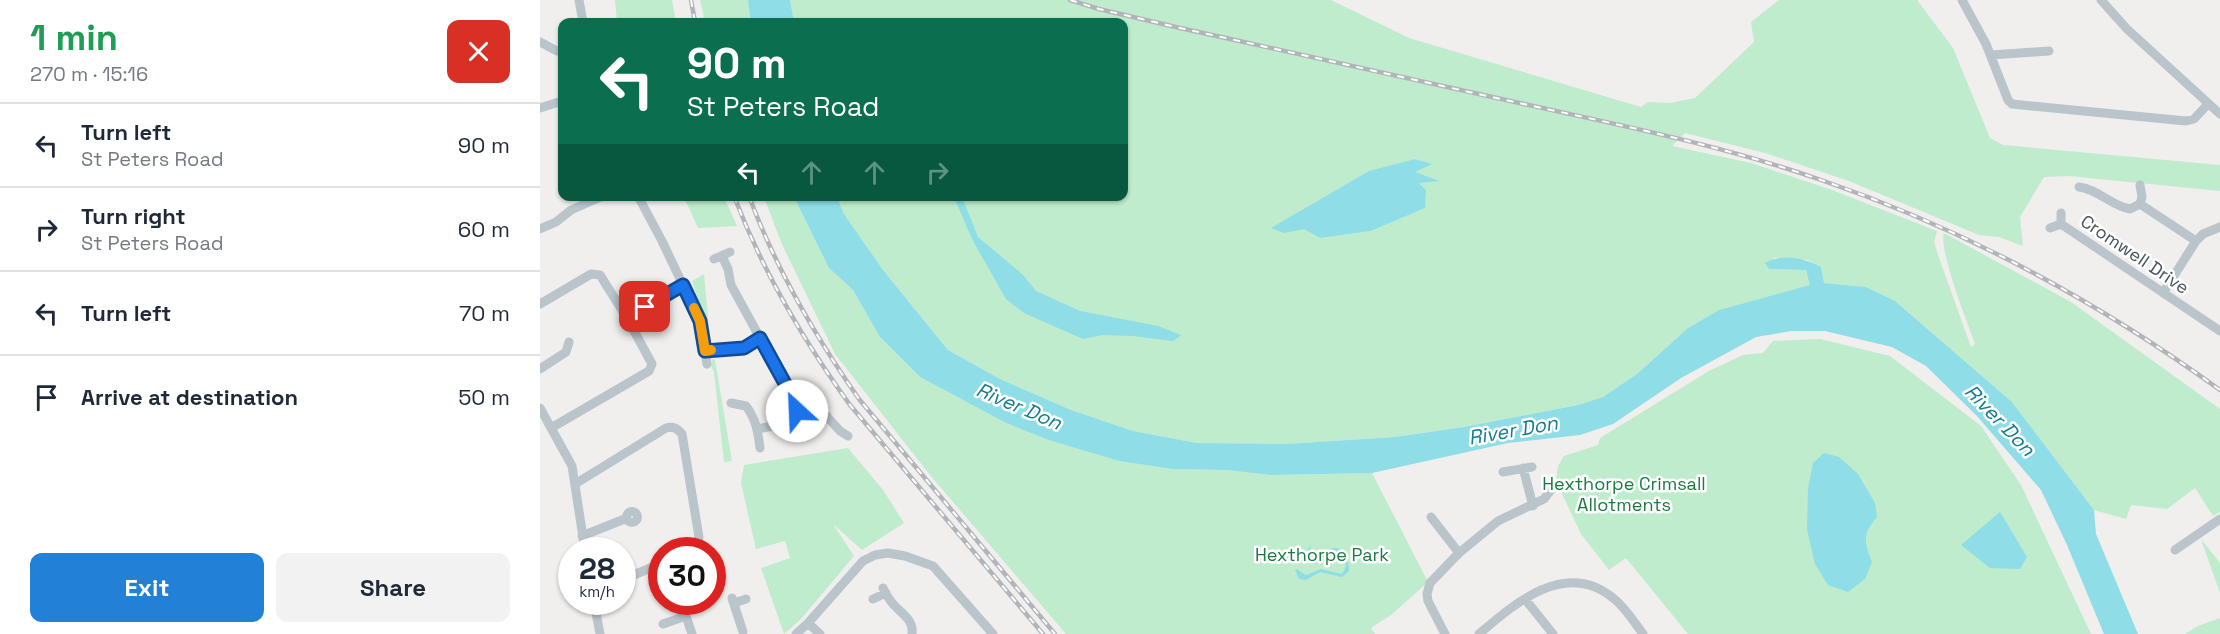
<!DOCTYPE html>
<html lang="en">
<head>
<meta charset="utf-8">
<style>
  body { margin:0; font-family:"Space Grotesk",sans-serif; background:#f2f2f3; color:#1f2937; height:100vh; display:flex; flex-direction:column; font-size:22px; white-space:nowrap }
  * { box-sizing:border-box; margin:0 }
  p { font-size:20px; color:#747a83 }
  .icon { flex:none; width:33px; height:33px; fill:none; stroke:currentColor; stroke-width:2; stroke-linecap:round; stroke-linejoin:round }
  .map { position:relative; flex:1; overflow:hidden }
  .details { display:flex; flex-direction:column; background:#fff; width:540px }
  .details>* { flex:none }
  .banner { position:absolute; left:18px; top:18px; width:570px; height:183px; border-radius:12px; box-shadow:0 2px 4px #0004; background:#0b6e4f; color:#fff; overflow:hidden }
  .speed { position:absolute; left:18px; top:537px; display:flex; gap:12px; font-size:30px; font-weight:700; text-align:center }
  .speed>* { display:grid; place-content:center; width:78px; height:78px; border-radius:50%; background:#fff; box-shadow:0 2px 4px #0004; line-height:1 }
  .speed small { font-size:15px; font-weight:400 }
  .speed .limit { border:9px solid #d22; background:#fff; color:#111 }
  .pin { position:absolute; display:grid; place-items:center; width:51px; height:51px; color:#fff; margin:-26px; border-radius:12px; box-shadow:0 3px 9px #0006 }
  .me { position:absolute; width:66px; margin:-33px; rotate:335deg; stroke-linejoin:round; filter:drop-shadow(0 0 4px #0008) }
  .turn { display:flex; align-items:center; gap:21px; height:126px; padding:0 30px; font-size:27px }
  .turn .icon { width:78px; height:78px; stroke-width:2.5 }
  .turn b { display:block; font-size:42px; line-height:51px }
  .lanes { display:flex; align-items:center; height:57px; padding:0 30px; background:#0003; justify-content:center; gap:30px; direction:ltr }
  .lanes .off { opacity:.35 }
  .round { display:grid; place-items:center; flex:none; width:63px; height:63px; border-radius:12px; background:#f2f2f3 }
  .headline { display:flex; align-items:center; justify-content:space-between; height:102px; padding:0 30px }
  h1 { font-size:36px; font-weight:600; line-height:45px; color:#1e9e55 }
  .cta { display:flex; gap:12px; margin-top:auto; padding:12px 30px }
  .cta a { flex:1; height:69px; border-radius:12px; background:#2281d7; color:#fff; font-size:24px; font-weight:600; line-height:69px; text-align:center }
  .cta a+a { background:#f2f2f3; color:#1f2937 }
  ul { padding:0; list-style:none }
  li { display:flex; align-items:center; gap:18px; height:84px; padding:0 30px; border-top:2px solid #e0e1e3 }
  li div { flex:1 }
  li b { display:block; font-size:22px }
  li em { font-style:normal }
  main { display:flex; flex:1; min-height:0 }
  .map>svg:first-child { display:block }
  .green { fill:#beeccc; fill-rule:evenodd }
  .water { fill:#8edde7 }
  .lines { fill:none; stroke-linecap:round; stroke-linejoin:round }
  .minor { stroke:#bac4cb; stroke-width:9 }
  .rail-casing { stroke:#b1b4b8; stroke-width:4.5 }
  .rail { stroke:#fff; stroke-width:2; stroke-dasharray:7; stroke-linecap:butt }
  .route-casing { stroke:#114b97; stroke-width:15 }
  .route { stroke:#1a73e8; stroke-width:10 }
  .slow { stroke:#f59e0b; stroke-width:10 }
  .labels { text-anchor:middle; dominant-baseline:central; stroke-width:5; stroke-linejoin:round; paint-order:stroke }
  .street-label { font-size:18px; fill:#47535b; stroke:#fff }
  .park-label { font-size:18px; fill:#1b7942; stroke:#fff }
  .water-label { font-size:20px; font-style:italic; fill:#137d8c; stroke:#fff }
</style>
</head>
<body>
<main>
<section class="details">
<div class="headline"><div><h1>1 min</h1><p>270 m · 15:16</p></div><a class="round" style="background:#d93025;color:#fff"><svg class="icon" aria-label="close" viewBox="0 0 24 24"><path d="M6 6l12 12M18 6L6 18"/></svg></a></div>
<ul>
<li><svg class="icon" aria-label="left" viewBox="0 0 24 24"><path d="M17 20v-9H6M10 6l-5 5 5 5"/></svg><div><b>Turn left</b><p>St Peters Road</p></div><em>90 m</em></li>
<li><svg class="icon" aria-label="right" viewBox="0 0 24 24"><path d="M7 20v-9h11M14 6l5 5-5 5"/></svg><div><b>Turn right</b><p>St Peters Road</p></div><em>60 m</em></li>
<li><svg class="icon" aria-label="left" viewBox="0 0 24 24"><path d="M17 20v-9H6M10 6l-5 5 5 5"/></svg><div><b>Turn left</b></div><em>70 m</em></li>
<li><svg class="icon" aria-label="arrive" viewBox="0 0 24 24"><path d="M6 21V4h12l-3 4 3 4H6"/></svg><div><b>Arrive at destination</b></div><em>50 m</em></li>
</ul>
<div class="cta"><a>Exit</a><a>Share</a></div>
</section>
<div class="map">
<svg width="1680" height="634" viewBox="0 0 1680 634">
  <rect width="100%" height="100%" fill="#f1eeee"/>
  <!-- green -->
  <path class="green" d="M75,0H132L136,22H77Z
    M160,0H210L212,22H165Z
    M250,0H791L869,38L1101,107L1108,102L1130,103L1155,98L1214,42L1211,22L1239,0H1377L1413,48L1450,138L1463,145L1680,165V191L1529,176L1504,177L1480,217L1483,246L1459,237L1439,235L1309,181L1225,153L1145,133L1132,146L1211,163L1292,190L1397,231L1394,242L1398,255L1431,347L1435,344C1428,324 1398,249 1404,233L1531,302L1680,409V512L1673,516L1655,488L1627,509L1591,505L1586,519L1554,510L1472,402L1355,301L1326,287L1284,283L1281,267L1268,260L1234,258L1230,269L1266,270L1271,285L1179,310L1148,328L1097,374L1063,397L1038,405L924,427L855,437L746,444L657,443L593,431L531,410L460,379L408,350L343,270L304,214L297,197L584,196V22H254ZM874,159L891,164L874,172L898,180L879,183L885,208L831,231L780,238L764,228Z
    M144,197H184L197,226L158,228Z
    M224,197H254L289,268L313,290L340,337L380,377L466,423L511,440L579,461L632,469L686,470L731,475L832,473L888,582L851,615L831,628L835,634H526L390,475L295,354L241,242Z
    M164,274L170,339L168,338L166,325L152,281Z
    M1280,339L1350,356L1441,426L1481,485L1551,634H1148L1086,558L1069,570L1041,534L1016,481L1018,466L1024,456L1058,445L1060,438L1169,371L1203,355L1223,353L1233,341Z
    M172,359L175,360L192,461L184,462L174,372L171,366Z
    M308,448L343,490L364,523L322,550L293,524L314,556L261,619L244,634L221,568L250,558L245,541L216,549L201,483L204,465Z
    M1661,539L1680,563V593Z
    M1680,618V634H1645L1658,626Z"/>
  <!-- water -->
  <path class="water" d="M208,0H250L254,22H211Z
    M875,159L892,164L875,172L900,181L879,183L886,190L885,208L831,231L780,238L764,229L744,233L731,228L829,171Z
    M254,197H297L304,214L343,270L408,350L460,379L531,410L593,431L657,443L746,444L855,437L924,427L1038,405L1063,397L1097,374L1148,328L1179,310L1270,285L1266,270L1229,269L1225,263C1242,253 1265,258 1281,267L1284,283L1326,287L1355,301L1472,402L1554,510L1556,534L1598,634H1564L1527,545L1501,490L1437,416L1386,366L1352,347L1285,331H1252L1216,337L1141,378L1073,424L1040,435L968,443L832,473L731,475L686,470L632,469L579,461L509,440L466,423L380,377L340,337L313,290L289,268Z
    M414,197H422L438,237L483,275L496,291L540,311L618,326L641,335L633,341L593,336L562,335L543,339L484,313L466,299L432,239Z
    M1284,453L1299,457L1318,474L1335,503L1337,517C1322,534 1324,542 1332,562L1325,579L1308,592L1288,585L1275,564L1267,529L1268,489L1273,463Z
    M1460,512L1487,557L1480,569L1450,568L1421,545Z
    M770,545L771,554L776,561C782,558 784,551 790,549C804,543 809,561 809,571L802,577L780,572L766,580L759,579L755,570L757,569L766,575L781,569L801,574C812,564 803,551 790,551L781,562L775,564C769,560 766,551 770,545Z"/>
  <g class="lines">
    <!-- minor -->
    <path class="minor" d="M39,0L43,22
      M1422,0L1446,44L1468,100L1472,104L1646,121L1654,119L1668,104
      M1561,0L1587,29L1680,114
      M0,42L17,51H22
      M1451,55L1509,51
      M0,108L22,101
      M1539,187C1558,189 1571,206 1590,209L1600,204L1602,197L1600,185
      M98,196L122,241L160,321L167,364
      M1600,204L1656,241L1663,234L1680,227
      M1521,224L1680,331
      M1510,228L1521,224V213
      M0,229L16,222L31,210L63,196
      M182,256L188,269L191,285L253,398L258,421
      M174,259L190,252
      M1623,293L1656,241
      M0,304L51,274L60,275L87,318L112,364L109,371L11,428
      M87,318L143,285
      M165,351L204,348L220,338
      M0,369L26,352L29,342
      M191,403L206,406C216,419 218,432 220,448
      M0,408L32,466L45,550
      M280,409L300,431L308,436
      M217,429L287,416
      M983,468L993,506
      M963,472L992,467
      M35,484L126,428C133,426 137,428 142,434L159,537L157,547L151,550
      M86.5 517a5.5 5.5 0 1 1 11 0a5.5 5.5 0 1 1-11 0Z
      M891,517L919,553
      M42,536L87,518
      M1635,550L1680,519
      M82,580L122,563
      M343,588C346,594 349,600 354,605C362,614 374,620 372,634
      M192,598L203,632
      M333,599L346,593
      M985,599L1013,634
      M54,602L60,634
      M194,603L206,599
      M145,613L152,634
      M268,623L280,634
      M123,624L146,616
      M256,634L268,623L323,561L335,555L348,553L365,556L393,566L453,634
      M905,634L888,601L887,594L890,583L919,553L958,521L1004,499L1013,487
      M939,634C975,603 1026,559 1073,598C1085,607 1094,622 1103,634"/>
    <!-- rail casing -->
    <g class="rail-casing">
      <path id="rail" d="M151,0L155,22
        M530,0L559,9L640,28C755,53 870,79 984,104C1084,126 1184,146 1281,180C1424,229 1557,301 1680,390
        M194,196C223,272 263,340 310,405L503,634
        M209,196C236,269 275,336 319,399L515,634"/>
    </g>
    <!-- rail -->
    <use href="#rail" class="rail"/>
  </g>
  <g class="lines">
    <!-- route casing -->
    <g class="route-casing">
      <path id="route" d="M105,307L143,285L160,321L165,351L204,348L220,338L253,398L257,411"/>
    </g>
    <!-- route -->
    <use href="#route" class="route"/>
    <!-- slow -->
    <path class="slow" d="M154,308L160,321L165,351L171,350"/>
  </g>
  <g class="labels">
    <!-- street labels -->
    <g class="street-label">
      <text transform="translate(1595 254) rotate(34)">Cromwell Drive</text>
    </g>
    <!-- park labels -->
    <g class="park-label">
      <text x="1084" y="483">Hexthorpe Crimsall<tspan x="1084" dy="21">Allotments</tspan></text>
      <text x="782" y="554">Hexthorpe Park</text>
    </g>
    <!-- water labels -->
    <g class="water-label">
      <text transform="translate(479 406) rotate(23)">River Don</text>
      <text transform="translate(1460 420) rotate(46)">River Don</text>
      <text transform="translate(973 430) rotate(-10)">River Don</text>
    </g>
  </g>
</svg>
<div class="speed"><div>28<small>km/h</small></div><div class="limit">30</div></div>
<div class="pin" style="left:105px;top:307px;background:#d93025"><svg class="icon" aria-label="arrive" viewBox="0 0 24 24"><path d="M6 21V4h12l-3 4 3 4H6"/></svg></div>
<svg class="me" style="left:257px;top:411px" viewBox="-20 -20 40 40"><circle r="19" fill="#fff"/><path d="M0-13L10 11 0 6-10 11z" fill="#1a73e8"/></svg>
<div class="banner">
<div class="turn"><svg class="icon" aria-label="left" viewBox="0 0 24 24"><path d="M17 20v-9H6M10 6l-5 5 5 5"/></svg><div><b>90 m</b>St Peters Road</div></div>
<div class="lanes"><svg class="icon" aria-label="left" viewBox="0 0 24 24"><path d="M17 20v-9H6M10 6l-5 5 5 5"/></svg><svg class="icon off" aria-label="ahead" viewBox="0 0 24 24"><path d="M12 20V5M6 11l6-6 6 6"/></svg><svg class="icon off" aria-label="ahead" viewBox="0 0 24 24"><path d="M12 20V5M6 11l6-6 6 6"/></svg><svg class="icon off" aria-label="right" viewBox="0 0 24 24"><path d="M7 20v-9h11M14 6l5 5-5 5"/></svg></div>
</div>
</div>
</main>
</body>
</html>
